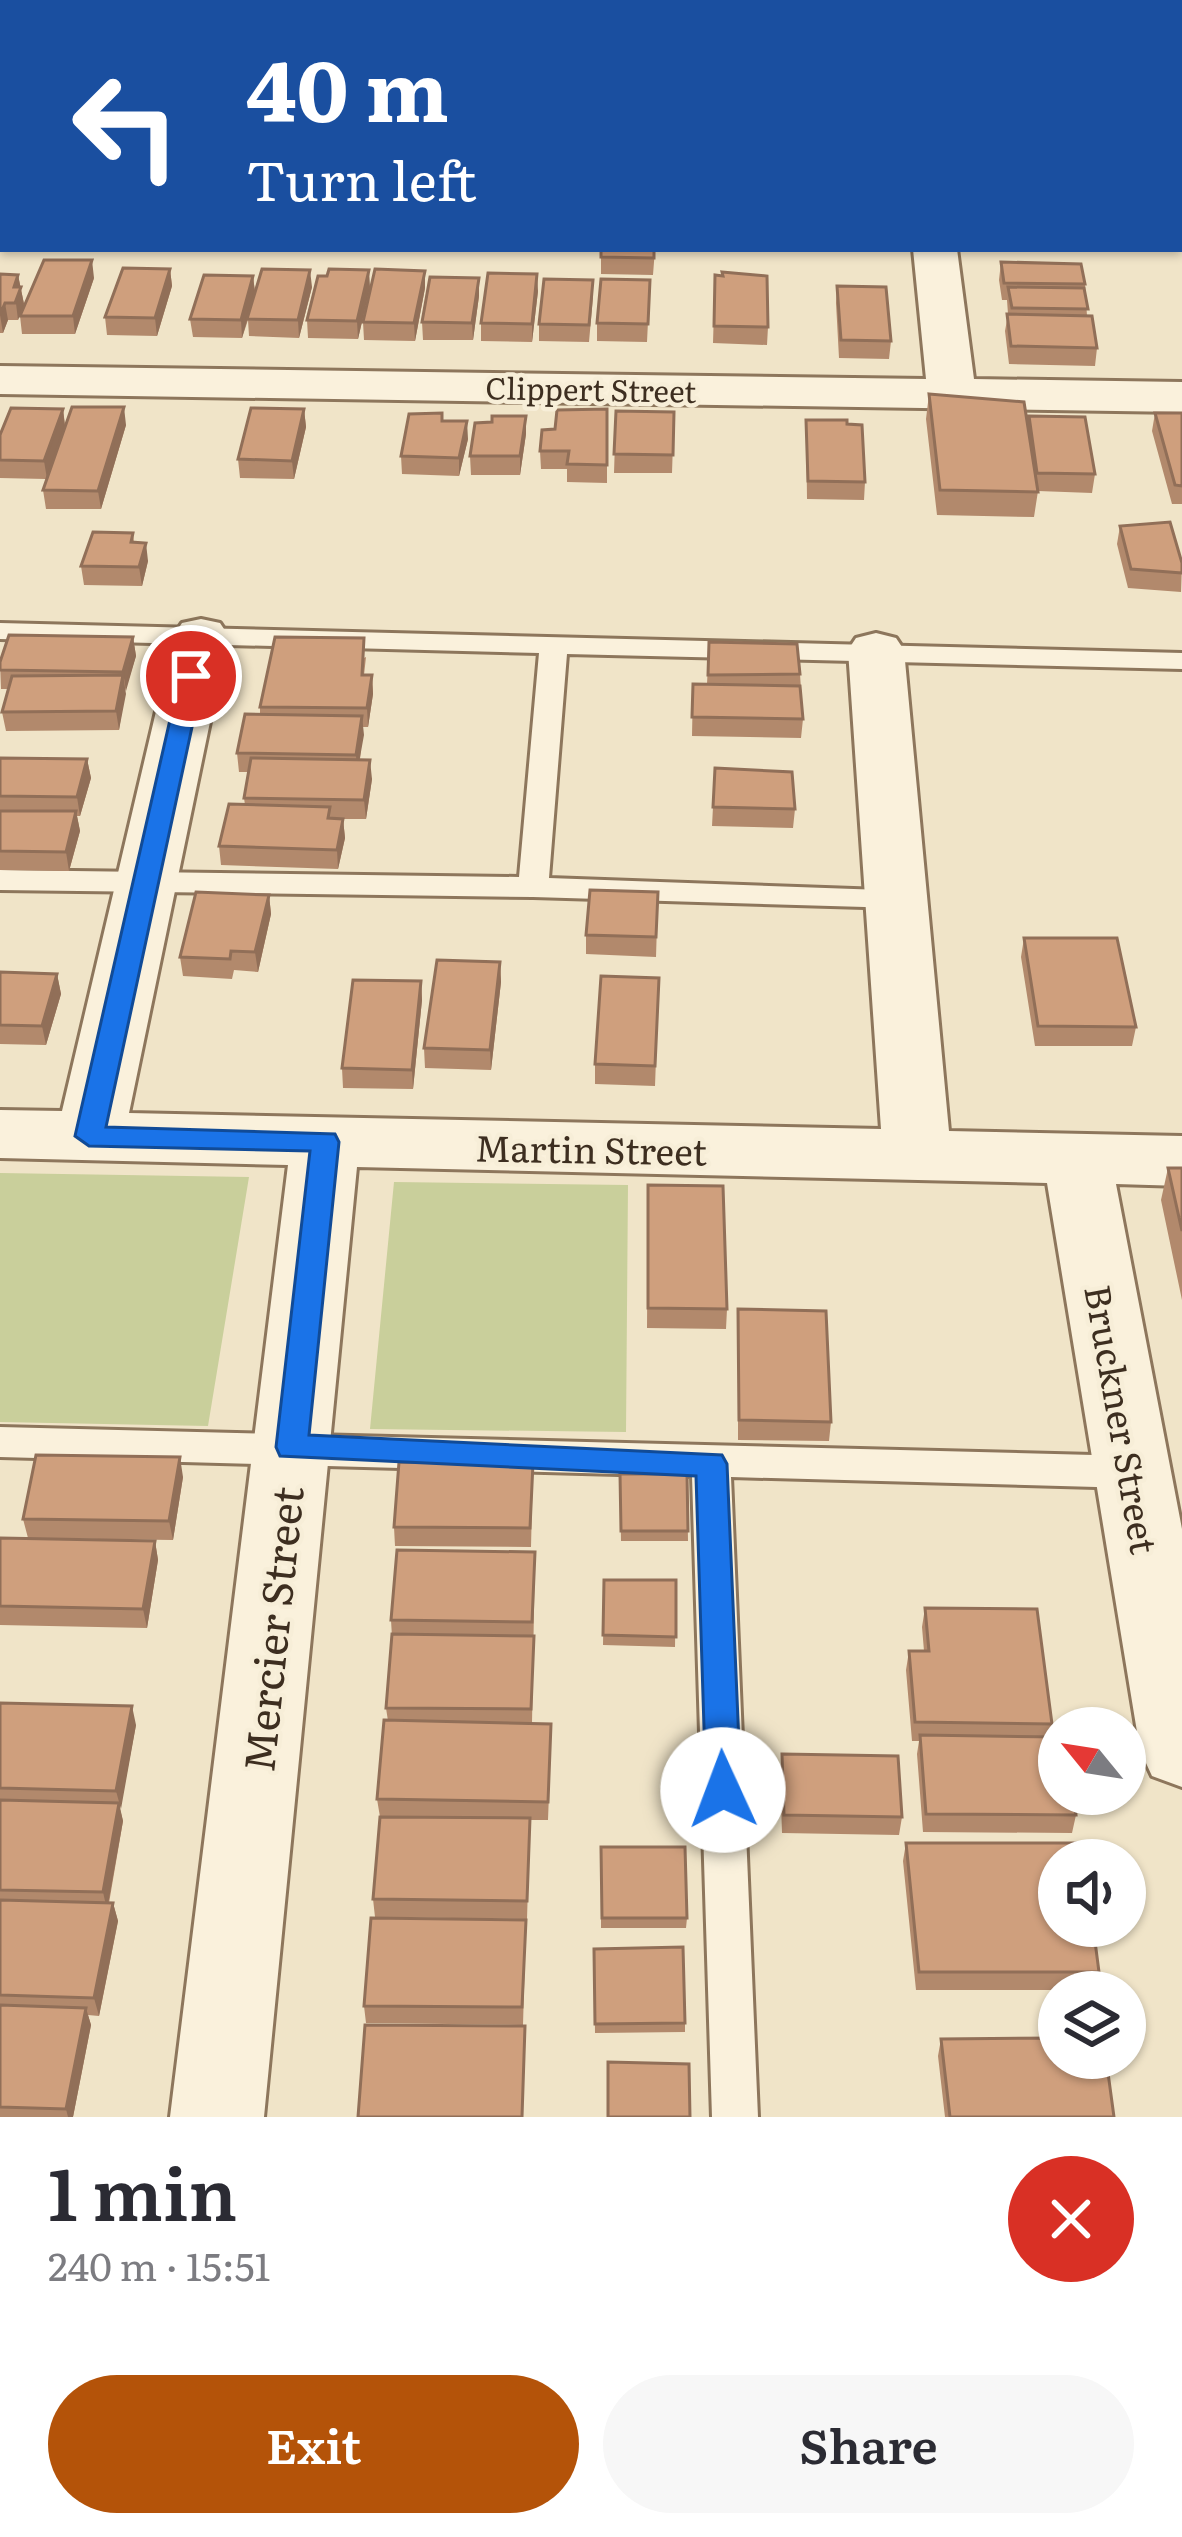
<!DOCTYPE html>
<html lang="en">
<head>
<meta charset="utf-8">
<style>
  body { margin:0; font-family:Literata,serif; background:#f7f7f7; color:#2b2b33; height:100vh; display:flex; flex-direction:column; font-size:45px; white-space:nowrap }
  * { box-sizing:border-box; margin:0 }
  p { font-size:39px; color:#7c7c81 }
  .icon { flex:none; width:66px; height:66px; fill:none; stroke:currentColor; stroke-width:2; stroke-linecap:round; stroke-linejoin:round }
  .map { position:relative; height:2117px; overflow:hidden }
  .drawer { display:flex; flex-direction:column; background:#fff; flex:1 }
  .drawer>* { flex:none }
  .top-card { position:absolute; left:0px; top:0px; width:1182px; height:252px; box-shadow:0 3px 9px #0004; background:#1a4fa0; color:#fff; overflow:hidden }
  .needle { width:78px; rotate:300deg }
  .tools { position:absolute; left:1038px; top:1707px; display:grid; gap:24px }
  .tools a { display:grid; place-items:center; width:108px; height:108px; border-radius:50%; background:#fff; box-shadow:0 3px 9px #0004; font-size:60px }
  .pin { position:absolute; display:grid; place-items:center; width:102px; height:102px; color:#fff; margin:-51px; border:6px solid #fff; border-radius:50%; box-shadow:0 3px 12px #0007 }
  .me { position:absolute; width:132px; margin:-66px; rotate:358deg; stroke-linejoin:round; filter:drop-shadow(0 0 9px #0008) }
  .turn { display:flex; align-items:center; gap:42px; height:252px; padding:0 48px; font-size:54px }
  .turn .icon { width:156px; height:156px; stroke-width:2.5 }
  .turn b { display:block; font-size:84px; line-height:102px }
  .round { display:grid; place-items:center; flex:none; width:126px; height:126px; border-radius:63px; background:#f7f7f7 }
  .summary { display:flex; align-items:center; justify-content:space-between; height:204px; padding:0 48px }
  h1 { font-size:72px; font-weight:600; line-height:90px }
  .cta { display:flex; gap:24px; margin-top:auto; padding:24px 48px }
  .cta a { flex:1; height:138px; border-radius:72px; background:#b45309; color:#fff; font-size:48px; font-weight:600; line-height:138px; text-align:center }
  .cta a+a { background:#f7f7f7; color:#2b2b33 }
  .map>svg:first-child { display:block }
  .green { fill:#c9cf9b }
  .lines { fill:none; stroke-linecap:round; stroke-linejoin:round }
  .service-casing { stroke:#8d765c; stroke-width:6 }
  .minor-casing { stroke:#8d765c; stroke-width:6 }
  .service { fill:#faf1dc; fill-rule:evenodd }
  .minor { fill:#faf1dc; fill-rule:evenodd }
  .wall { fill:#b2896c }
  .shaded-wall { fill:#916f58 }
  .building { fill:#cf9f7d; stroke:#916f58; stroke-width:3 }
  .route { fill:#1a73e8; stroke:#114b97; stroke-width:3 }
  .labels { text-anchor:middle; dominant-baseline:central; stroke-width:9; stroke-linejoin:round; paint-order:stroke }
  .far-street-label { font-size:30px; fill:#3d2e20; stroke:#f7eed8 }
  .street-label { font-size:36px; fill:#3d2e20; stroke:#f7eed8 }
  .near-street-label { font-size:42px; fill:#3d2e20; stroke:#f7eed8 }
</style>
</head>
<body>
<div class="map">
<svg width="1182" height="2117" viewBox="0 0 1182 2117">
  <rect width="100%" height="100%" fill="#f0e4c8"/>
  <!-- green -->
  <path class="green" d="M0,1173L249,1177L208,1426L0,1422Z
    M394,1182L628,1185L626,1432L370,1429Z"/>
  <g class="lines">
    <!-- service casing -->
    <g class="service-casing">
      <path id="service" d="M1122,0H1142L1143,3H1123Z
        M1179,219H1182V233H1179Z
        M0,623L1182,653V669L567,654L549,878L910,891L914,898L899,908L533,897L0,890V870L519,877L539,653L0,639Z
        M0,1427L1132,1456L1146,1461L1151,1472L1146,1483L1132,1488L731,1477L758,2117H712L692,1476L0,1457Z"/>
    </g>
    <!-- minor casing -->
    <g class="minor-casing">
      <path id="minor" d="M879,0H917V3H879Z
        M0,55H3V79H0Z
        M1179,69H1182V93H1179Z
        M913,249H957L974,379L1182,382V412L0,394V366L926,379Z
        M201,619L220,623L228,635L129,1113L881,1129L848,650L856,638L876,633L896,638L904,650L949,1131L1182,1136V1186L1116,1184L1182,1529V1787L1152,1776L1140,1750L1047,1183L357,1167L264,2117H170L288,1165L0,1158V1110L62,1111L174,635L182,623Z"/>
    </g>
    <!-- service -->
    <use href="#service" class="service"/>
    <!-- minor -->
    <use href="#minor" class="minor"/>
  </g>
  <!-- wall -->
  <path class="wall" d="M3,82V142H0V86Z
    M1179,91H1182V133H1179Z
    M601,249H655L653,275L601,274Z
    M1001,262L1085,284L1087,316L1097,348L1095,366L1009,364L1005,331L1008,314L1007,300H1002L999,280Z
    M170,269L172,286L157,336L107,335L105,317Z
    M0,274L18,275L24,304L18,320H8L3,333H0Z
    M715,275L768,327L767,345L713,343Z
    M253,276L255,292L312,287L299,338L249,336L248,320L242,338L193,337L190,319Z
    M94,278L75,334H22L20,316Z
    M650,280L647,342L597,341V323Z
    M837,286L891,341L889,359L839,358L836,303Z
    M370,287L358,339L308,338L307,320Z
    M425,288L415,341L364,340L363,322Z
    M538,291L532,342L481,341V323Z
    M479,296L473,340H423L422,322Z
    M593,297L589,342L539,341V324Z
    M929,394L1028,428L1029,416L1095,474L1092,493L1038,491L1034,517L937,515L926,419Z
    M63,409L65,425H126L101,509H46L43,490L46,479L0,478V435Z
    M304,409L306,427L294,479L240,478L238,459Z
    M607,409V483L567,482V469H541L540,451L555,429Z
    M616,411L674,412L672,473H614Z
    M1155,413H1182V504H1172L1152,431Z
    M806,420L865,482L864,500L807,499Z
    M526,434L520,475H471L470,456Z
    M468,439L459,476L402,474L401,456Z
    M1120,526L1182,563L1181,592L1128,588L1117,544Z
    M133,533L134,542L148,561L142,586L84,585L81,566Z
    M133,637L136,656L125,691L119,730L6,731L2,712L8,689H1L0,662Z
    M709,642L800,674L803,719L801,738L692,736L693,684H707Z
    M366,657L364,675H372L373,694L368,727H363L360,759L372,779L366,819H343L345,838L338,869L221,865L219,846L245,805L244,798L248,772H239L237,753L260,714V707Z
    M0,758L87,759L91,778L80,816H77L80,831L69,871L0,870Z
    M715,768L795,809L793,828L712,826Z
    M658,892L656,957L586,954V935Z
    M269,895L271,914L258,972L234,970L232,979L183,976L180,957Z
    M1024,938L1136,1027L1132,1046H1035L1021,957Z
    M500,962L501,982L491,1070L425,1068L424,1048Z
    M0,972L57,974L61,994L46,1045L0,1044Z
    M659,978L655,1086L595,1084V1064Z
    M421,981L422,1000L413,1089L343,1088L342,1068Z
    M1168,1168H1182V1300L1161,1200Z
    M648,1185L727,1309L726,1329L647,1328Z
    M738,1309L831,1422L829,1441L738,1440Z
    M533,1463L531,1547L395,1546L394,1527Z
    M620,1474H687L688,1541H621Z
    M183,1477L173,1540L28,1538L23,1519Z
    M0,1538L155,1541L158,1560L147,1628L0,1625Z
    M535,1552L532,1723L551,1742L548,1820H530L527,1919L375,1917L373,1899L380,1817L377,1799L388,1721L386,1708L392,1637L391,1620Z
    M604,1580H676L675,1647L603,1645Z
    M925,1608L1052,1724L1049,1736L1076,1815L1072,1833L923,1832L917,1754L919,1741H912L906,1670L909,1651H924L922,1627Z
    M0,1703L136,1725L120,1809L123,1821L109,1903H113L118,1921L99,2016L88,2015L91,2025L73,2117H0Z
    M782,1754L902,1817L899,1835L782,1833L780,1773Z
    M906,1843L1099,1972L1094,1990H916L903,1861Z
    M601,1847L687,1918L686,1928H601Z
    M526,1920L523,2025L366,2023L364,2006Z
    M594,1949L685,2023V2032L595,2033Z
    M941,2039L1114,2117H945L938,2056Z"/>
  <!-- shaded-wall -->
  <path class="shaded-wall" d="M3,217V239L0,245V222Z
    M92,260L94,278L75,334L73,316Z
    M170,269L172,286L157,336L155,318Z
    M310,270L312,287L299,338L298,320Z
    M369,270L370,287L358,339L357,321Z
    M425,271V288L415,341L414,323Z
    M537,274L538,291L532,342V324Z
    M18,275L24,304L18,320L14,287Z
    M253,276L255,293L242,338L241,320Z
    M479,278V296L473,340L472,323Z
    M5,303L8,320L3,333L0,315Z
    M124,407L126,425L101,509L98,491Z
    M63,409L65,427L47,479L44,461Z
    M304,409L306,427L294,479L292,461Z
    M526,416V434L520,475V456Z
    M467,421L468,439L459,476V458Z
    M146,543L148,561L142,586L139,567Z
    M133,637L136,656L126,691L123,672Z
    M123,675L126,694L119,730L116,711Z
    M372,675L373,694L368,727L367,708Z
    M362,716L364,735L357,774L356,755Z
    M87,759L91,778L80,816L77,797Z
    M370,760L372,779L366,819L364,800Z
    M76,811L80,831L69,871L66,852Z
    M343,819L345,838L338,869L337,850Z
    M269,895L271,914L258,972L255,952Z
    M500,962L501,982L491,1070L490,1050Z
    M57,974L61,994L46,1045L42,1026Z
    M421,981L422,1000L413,1089L412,1070Z
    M180,1457L183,1477L173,1540L169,1521Z
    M155,1541L158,1560L147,1628L143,1609Z
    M132,1706L136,1725L121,1809L116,1791Z
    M119,1803L123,1821L107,1910L103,1892Z
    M113,1903L118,1921L99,2016L94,1998Z
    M86,2008L91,2025L73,2117H68L66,2109Z"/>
  <!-- building -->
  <path class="building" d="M188,0H229L228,3H187Z
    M236,0H276L275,3H235Z
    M281,0H322V3H280Z
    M330,0H373L372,3H329Z
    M474,0H512V3H473Z
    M2,82H3V126H0V86Z
    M1179,91H1182V116H1179Z
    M0,152H3V187H0Z
    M0,198H3V217L0,222Z
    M601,249H654V258L601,257Z
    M44,260H92L73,316H20Z
    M1001,262L1081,264L1085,284L1004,283Z
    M123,268L170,269L155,318L105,317Z
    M262,269L310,270L298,320L247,319Z
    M329,269L369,270L357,321L307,320L318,276H327Z
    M375,269L425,271L414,323L363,322Z
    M722,272L767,276L768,327L714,326L715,275L723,276Z
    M488,273L537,274L532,324L481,323Z
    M0,274L18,275L14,287H21L15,303H5L0,315Z
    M204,275L253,276L241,320L190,319Z
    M430,277L479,278L472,323L422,322Z
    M544,279L593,280L589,325L539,324Z
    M601,279L650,280L648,324L597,323Z
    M837,286L886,287L891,341L841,340Z
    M1008,287L1084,288L1088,309L1012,308Z
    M1007,314L1092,316L1097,348L1011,346Z
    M929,394L1024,402L1038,492L940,490Z
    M72,407H124L98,491L43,490Z
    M11,408L63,409L44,461L0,460V435Z
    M251,408L304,409L292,461L238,459Z
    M607,409V465L567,464L569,451H540L542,430L555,429L557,410Z
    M616,411L674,412L673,455L614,454Z
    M442,413V421H467L459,458L401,456L409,414Z
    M1155,413H1182V486L1175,485Z
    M492,416H526L520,456H470L475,423L492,422Z
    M1029,416L1085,417L1095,474L1037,473Z
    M806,420H847V424L862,425L865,482L808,481Z
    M1170,522L1182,563V573L1131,569L1120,526Z
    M93,532L133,533L131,542L146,543L139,567L81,566Z
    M9,635L133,637L123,672L0,670V662Z
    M275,637L364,638L362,675H372L367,708L260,707Z
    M709,642L797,644L800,674L708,675Z
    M123,675L116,711L2,712L12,676Z
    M693,684L800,686L803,719L692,717Z
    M245,714L362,716L356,755L237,753Z
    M0,758L87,759L77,797L0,796Z
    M251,758L370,760L364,800L244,798Z
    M715,768L792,772L795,809L713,807Z
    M229,804L330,807L328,818L343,819L337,850L219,846Z
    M0,811H76L66,852L0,851Z
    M590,890L658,892L656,937L586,935Z
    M196,892L269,895L255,952L231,951L230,959L180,957Z
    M1024,938H1117L1136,1027L1038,1026Z
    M437,960L500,962L490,1050L424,1048Z
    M0,972L57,974L42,1026L0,1025Z
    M601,976L659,978L655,1066L595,1064Z
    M353,980L421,981L412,1070L342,1068Z
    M1168,1168H1182V1231Z
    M648,1185L723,1186L727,1309L648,1308Z
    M738,1309L826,1311L831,1422L739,1420Z
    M36,1455L180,1457L169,1521L23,1519Z
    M399,1462L533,1463L530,1528L394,1527Z
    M620,1474H687L688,1531H621Z
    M0,1538L155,1541L143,1609L0,1606Z
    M397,1550L535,1552L532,1622L391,1620Z
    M604,1580H676V1637L603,1635Z
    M925,1608L1037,1609L1052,1724L915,1722L909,1651H929Z
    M392,1634L534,1636L531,1709L386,1708Z
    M0,1703L132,1706L116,1791L0,1788Z
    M384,1720L551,1724L548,1802L377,1799Z
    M920,1735L1059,1737V1794H1074L1076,1815L926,1814Z
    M782,1754L898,1756L902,1817L784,1815Z
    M0,1800L119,1803L103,1892L0,1890Z
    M380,1817L530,1818L527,1901L373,1899Z
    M906,1843H1081L1084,1860H1059V1926H1093L1099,1972H919Z
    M601,1847H685L687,1918H602Z
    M0,1900L113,1903L94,1998L0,1995Z
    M371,1918L526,1920L522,2007L364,2006Z
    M683,1947L685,2023L595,2024L594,1949Z
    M0,2005L86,2008L66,2109L0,2107Z
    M365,2025L525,2026L522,2117H358Z
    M1059,2038V2058H1106L1114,2117H950L941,2039Z
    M608,2062L689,2064L690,2117H608Z"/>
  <!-- route -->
  <path class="route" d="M191,669L203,676L106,1127L335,1134L339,1142L309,1435L722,1455L727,1464L741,1790L736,1802L723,1806L711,1802L706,1790L696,1476L280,1456L276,1447L310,1151L89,1146L75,1136L180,676Z"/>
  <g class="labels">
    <!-- far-street labels -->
    <g class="far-street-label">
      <text transform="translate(591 388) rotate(1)">Clippert Street</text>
    </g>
    <!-- street labels -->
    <g class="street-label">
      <text transform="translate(591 1148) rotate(1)">Martin Street</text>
      <text transform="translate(1123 1419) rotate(80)">Bruckner Street</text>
    </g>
    <!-- near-street labels -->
    <g class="near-street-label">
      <text transform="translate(271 1629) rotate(-84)">Mercier Street</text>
    </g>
  </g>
</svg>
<div class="tools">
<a><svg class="needle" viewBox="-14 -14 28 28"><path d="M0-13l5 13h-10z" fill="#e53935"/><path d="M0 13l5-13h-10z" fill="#7c7c81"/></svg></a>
<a><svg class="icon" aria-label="sound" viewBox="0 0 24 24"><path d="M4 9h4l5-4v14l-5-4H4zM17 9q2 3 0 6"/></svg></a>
<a><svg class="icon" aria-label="layers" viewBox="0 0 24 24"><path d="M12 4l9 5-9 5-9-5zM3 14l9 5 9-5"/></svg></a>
</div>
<div class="pin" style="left:191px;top:676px;background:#d93025"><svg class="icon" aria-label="arrive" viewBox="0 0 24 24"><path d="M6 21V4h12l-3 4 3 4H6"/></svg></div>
<svg class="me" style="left:723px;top:1790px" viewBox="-20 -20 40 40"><circle r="19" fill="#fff"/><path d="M0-13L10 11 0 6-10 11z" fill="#1a73e8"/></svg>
<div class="top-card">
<div class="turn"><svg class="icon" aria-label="left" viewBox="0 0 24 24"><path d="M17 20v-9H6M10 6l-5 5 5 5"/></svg><div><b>40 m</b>Turn left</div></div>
</div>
</div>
<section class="drawer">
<div class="summary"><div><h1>1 min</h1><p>240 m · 15:51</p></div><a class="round" style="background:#d93025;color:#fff"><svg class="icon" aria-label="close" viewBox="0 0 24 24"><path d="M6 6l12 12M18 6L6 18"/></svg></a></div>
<div class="cta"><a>Exit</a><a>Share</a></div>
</section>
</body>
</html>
